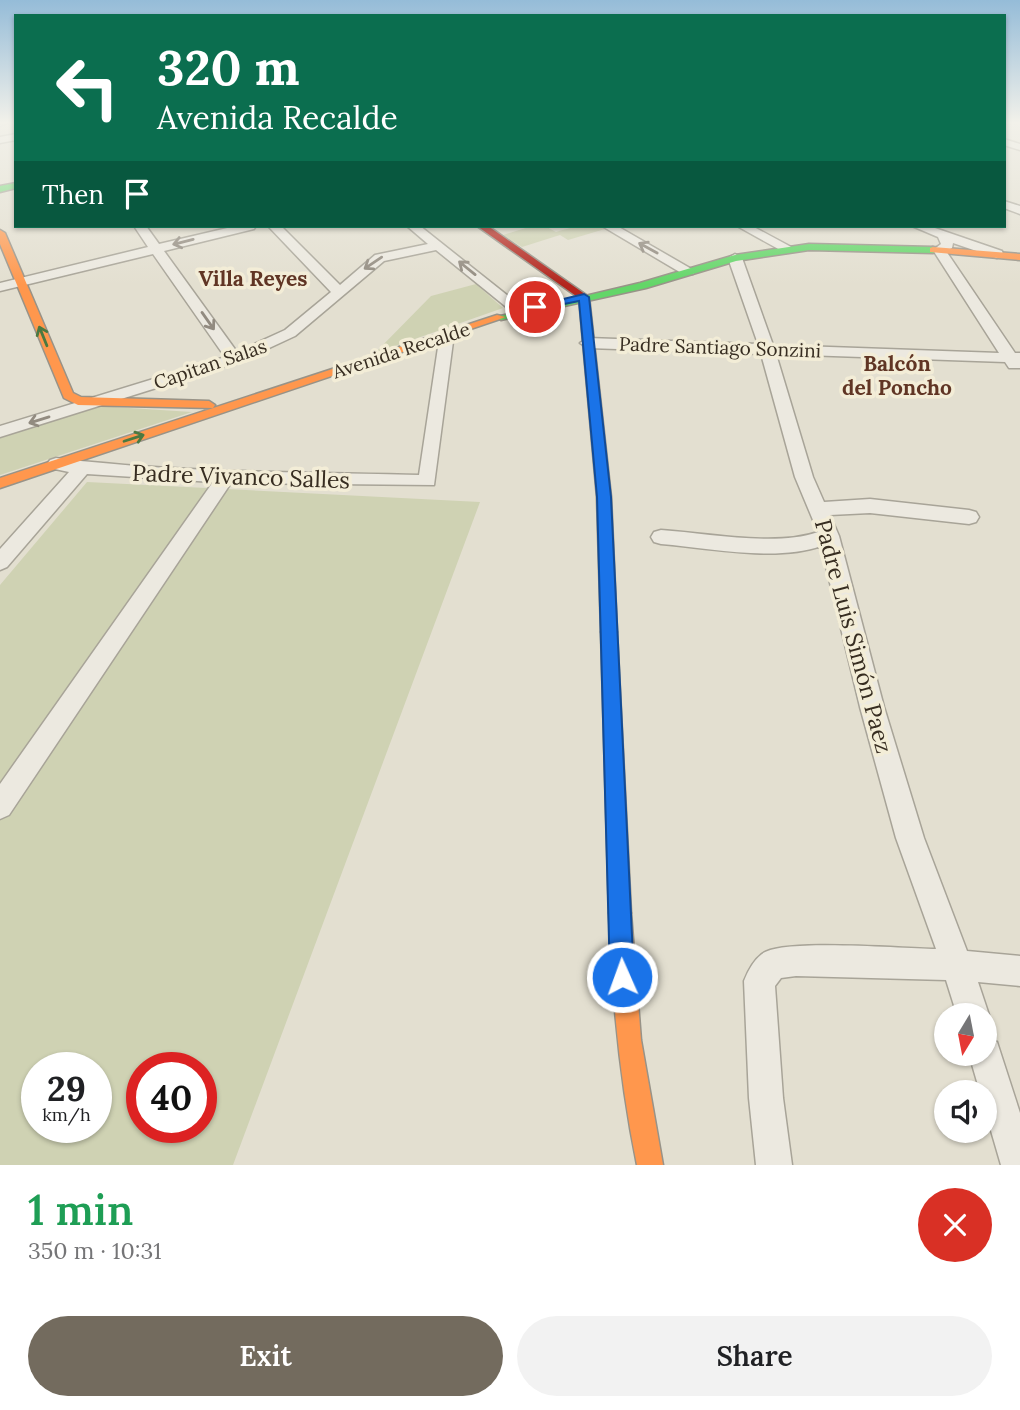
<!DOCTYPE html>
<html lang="en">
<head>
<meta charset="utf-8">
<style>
  body { margin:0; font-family:Lora,serif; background:#f2f2f2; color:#202124; height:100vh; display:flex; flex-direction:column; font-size:26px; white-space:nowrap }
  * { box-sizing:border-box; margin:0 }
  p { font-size:23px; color:#757577 }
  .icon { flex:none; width:38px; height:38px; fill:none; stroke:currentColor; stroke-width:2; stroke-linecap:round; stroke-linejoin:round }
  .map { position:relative; height:1165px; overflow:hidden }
  .panel { display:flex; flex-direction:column; background:#fff; flex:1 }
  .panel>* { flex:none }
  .top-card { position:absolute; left:14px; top:14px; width:992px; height:214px; border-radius:0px; box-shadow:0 2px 5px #0004; background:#0b6e4f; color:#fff; overflow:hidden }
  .needle { width:46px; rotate:190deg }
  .buttons { position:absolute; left:934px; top:1003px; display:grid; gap:14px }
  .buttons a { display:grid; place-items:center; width:63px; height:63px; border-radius:50%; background:#fff; box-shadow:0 2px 5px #0004; font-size:35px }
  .speed { position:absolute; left:21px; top:1052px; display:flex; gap:14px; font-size:35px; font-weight:700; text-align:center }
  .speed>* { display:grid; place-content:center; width:91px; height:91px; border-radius:50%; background:#fff; box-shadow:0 2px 5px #0004; line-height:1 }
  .speed small { font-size:18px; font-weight:400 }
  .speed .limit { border:10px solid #d22; background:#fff; color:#111 }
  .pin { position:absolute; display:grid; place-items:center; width:60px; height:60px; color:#fff; margin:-30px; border:4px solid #fff; border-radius:50%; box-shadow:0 2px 7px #0007 }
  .me { position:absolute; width:77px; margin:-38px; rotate:358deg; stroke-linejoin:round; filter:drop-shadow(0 0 5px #0008) }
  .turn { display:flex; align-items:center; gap:24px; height:147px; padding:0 28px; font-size:32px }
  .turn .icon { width:91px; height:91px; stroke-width:2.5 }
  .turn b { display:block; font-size:49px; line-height:60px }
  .then { display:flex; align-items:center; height:66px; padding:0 28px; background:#0003; gap:14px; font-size:26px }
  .round { display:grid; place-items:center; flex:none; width:74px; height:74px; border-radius:37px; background:#f2f2f2 }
  .head { display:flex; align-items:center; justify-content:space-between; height:119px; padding:0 28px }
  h1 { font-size:42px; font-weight:600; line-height:52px; color:#1e9e55 }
  .primary-button { display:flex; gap:14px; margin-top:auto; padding:14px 28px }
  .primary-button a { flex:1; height:80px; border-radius:42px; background:#736b5e; color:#fff; font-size:28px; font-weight:600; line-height:80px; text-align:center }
  .primary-button a+a { background:#f2f2f2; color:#202124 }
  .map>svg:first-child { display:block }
  .green { fill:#cfd2b3; fill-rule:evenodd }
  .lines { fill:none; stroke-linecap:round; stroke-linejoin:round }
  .street-casing { stroke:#a8a498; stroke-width:3 }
  .fast-casing { stroke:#989388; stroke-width:3 }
  .slow-casing { stroke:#989388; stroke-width:3 }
  .jam-casing { stroke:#989388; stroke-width:3 }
  .street { fill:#ece9e0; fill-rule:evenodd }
  .fast { fill:#63d668; fill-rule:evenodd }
  .slow { fill:#ff974d; fill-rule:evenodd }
  .jam { fill:#b3261e; fill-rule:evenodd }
  .oneway { stroke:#928b80 }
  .oneway2 { stroke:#4b7941 }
  .route { fill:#1a73e8; stroke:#114b97; stroke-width:2 }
  .labels { text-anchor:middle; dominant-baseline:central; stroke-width:7; stroke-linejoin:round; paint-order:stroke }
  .far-street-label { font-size:19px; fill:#372d21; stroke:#f3edd7 }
  .far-neighbourhood-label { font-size:21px; font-weight:bold; fill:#603524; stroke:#f3edd7 }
  .street-label { font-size:23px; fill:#372d21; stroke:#f3edd7 }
</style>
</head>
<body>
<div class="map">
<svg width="1020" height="1165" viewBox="0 0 1020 1165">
  <rect width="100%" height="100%" fill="#e3dfd0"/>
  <!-- green -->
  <path class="green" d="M532,226H545L556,232C571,228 590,221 605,229L568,240L560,235L522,247L503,235Z
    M476,284L503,308L375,353L431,296Z
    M98,406L192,412L0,475V436Z
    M87,482L480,502L233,1165H0V585ZM37,1068H96V1127H37ZM142,1068H201V1127H142Z"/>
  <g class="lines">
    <!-- street casing -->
    <g class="street-casing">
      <path id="street" d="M0,122H8L0,126Z
        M16,134V140L0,143V137Z
        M1004,139L1020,144V150L1004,145Z
        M1004,201L1020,206V214L1004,208Z
        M134,226H146L159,244L236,226H256L254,229L164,251L237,352L285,330L331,292L268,226H281L340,285L375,255L428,244L407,226H420L527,311L525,314H515L436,250L384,261L295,336L239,362L0,437V426L225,357L153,254L0,291V283L148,247Z
        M602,226H617L695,271L693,274H683Z
        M737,226H752L793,248L787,252L782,251Z
        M912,226H929L1002,251L1003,254L997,258L953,243L952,248L946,251L1015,353H1020V368H1009L1005,362L776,354L813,477L824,502L870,499L969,510L976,512L979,517L976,522L969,524L870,513L830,515L839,536L884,707L924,838L967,951L1020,956V986L978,982L989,1015L985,1024V1015H957L946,980L796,976L781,978L775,986L783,1098L792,1165H756L749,1098L744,981C748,971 753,961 762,954C781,938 905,949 936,949L896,838L860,707L821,546C777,562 708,548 661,544L654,542L651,537L654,532L661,530C706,533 776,547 818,532L795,477L761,354L588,348L580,343L588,338L758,344L728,258L735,254L742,258L773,345L999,353L933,250L941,244L938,237Z
        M447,330L454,334L434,485L231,483L9,815L0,819V784L213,482L87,474L7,567L0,570V549L69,472L50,468L47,464L50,460L56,458C176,473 298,472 419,475L440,334Z
        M985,1038L997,1042L1020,1113V1165H1001L985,1110V1092H980L969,1054H985Z"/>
    </g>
    <!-- fast casing -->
    <g class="fast-casing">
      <path id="fast" d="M16,183V188L0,192V186Z
        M809,244L933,247L938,250L933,253L809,250L736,261L646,288L501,320L496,317L640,283L735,255Z
        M609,625L615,627L617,632L631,913L628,921L620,924L612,921L609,913L601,632L603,627Z"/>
    </g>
    <!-- slow casing -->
    <g class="slow-casing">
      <path id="slow" d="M0,230L5,233L73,393L81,397L209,401L215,405L213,408L78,405L64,398L0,244Z
        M933,247L1020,254V260L930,252V248Z
        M497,315L506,317L0,488V478Z
        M620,902L628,905L631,913L641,1040L663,1165H637C620,1082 612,998 609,913L612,905Z"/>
    </g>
    <!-- jam casing -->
    <g class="jam-casing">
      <path id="jam" d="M477,226H488L589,297L611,497L617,632L615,637H603L601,632L597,497L579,298Z"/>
    </g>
    <!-- street -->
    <use href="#street" class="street"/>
    <!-- fast -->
    <use href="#fast" class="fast"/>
    <!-- slow -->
    <use href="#slow" class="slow"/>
    <!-- jam -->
    <use href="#jam" class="jam"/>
  </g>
  <!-- one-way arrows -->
  <defs><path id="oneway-shaft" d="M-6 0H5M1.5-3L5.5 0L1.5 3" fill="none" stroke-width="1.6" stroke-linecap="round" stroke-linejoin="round" transform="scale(1.75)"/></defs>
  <g class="oneway">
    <use href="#oneway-shaft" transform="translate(183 242) rotate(166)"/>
    <use href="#oneway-shaft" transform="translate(648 248) rotate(-151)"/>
    <use href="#oneway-shaft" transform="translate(373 263) rotate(146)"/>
    <use href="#oneway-shaft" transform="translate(467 268) rotate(-141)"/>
    <use href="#oneway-shaft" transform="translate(208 321) rotate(55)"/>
    <use href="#oneway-shaft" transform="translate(39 420) rotate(163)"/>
  </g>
  <g class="oneway2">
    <use href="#oneway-shaft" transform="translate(43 336) rotate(-112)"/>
    <use href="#oneway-shaft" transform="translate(134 438) rotate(-18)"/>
  </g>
  <!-- sky -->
  <linearGradient id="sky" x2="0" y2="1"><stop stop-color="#95bcd8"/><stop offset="0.43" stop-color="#f2f1ea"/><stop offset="1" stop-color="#f2f1ea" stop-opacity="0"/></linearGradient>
  <rect width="1020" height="285" fill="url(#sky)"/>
  <!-- route -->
  <path class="route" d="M584,294L589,297L611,497L634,977L630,985L622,988L614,985L610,977L597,497L579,301L535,310L530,307Z"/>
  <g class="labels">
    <!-- far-street labels -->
    <g class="far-street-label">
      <text transform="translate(720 347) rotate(2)">Padre Santiago Sonzini</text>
      <text transform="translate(401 350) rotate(-18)">Avenida Recalde</text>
      <text transform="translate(210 364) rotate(-19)">Capitan Salas</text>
    </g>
    <!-- far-neighbourhood labels -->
    <g class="far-neighbourhood-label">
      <text x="253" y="278">Villa Reyes</text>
      <text x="897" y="363">Balcón<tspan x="897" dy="24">del Poncho</tspan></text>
    </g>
    <!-- street labels -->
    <g class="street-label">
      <text transform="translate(241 476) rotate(2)">Padre Vivanco Salles</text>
      <text transform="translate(854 636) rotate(75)">Padre Luis Simón Paez</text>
    </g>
  </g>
</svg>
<div class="buttons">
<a><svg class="needle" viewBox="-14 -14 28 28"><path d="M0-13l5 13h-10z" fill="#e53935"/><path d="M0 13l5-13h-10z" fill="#757577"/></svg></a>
<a><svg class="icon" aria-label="sound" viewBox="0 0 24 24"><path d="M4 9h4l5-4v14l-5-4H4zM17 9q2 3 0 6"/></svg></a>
</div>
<div class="speed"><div>29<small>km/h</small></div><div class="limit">40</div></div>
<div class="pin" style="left:535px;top:307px;background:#d93025"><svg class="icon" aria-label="arrive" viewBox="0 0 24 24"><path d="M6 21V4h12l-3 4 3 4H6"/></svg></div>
<svg class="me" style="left:622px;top:977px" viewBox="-20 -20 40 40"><circle r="17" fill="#1a73e8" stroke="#fff" stroke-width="3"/><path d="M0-11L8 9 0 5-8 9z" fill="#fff"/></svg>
<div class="top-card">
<div class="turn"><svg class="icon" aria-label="left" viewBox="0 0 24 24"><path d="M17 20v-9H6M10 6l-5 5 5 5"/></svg><div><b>320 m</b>Avenida Recalde</div></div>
<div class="then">Then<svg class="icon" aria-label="arrive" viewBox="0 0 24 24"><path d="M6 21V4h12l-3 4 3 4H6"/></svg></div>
</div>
</div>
<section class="panel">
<div class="head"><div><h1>1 min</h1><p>350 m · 10:31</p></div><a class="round" style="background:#d93025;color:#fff"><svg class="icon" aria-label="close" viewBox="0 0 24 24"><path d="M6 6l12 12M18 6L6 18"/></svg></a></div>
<div class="primary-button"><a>Exit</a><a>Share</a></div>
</section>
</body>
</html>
